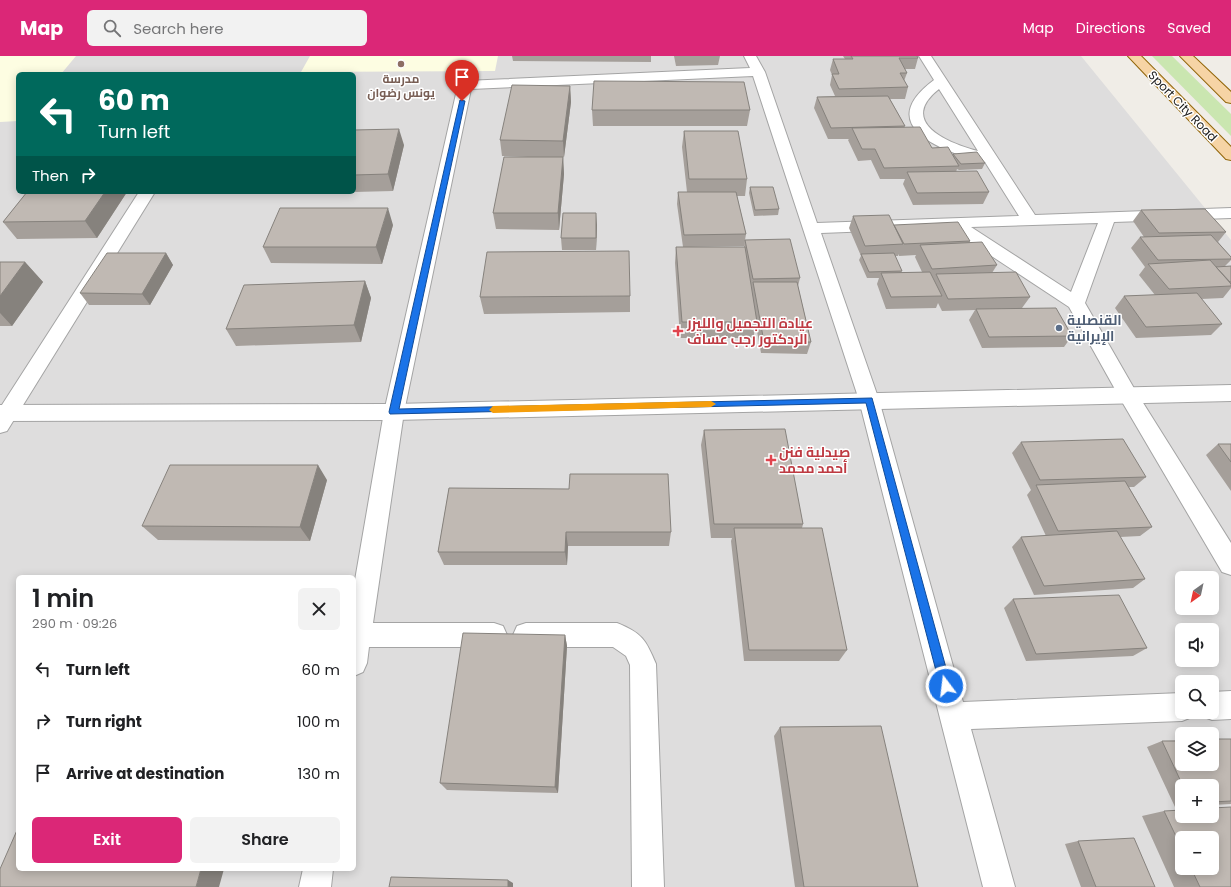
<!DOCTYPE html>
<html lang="en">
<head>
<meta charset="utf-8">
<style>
  body { margin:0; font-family:Poppins,Cairo,sans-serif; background:#f2f2f2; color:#202124; height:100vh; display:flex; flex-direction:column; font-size:15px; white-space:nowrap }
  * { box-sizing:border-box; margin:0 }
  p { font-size:13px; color:#757577 }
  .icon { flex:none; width:22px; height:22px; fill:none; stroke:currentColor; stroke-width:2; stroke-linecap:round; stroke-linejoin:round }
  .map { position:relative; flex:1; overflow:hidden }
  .side { position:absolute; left:16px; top:519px; width:340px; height:296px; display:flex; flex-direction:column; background:#fff; border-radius:6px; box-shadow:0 2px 10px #0003 }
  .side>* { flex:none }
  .top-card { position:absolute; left:16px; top:16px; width:340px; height:122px; border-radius:6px; box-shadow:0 2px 10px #0003; background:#00695c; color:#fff; overflow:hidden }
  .needle { width:26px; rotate:213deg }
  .tools { position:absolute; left:1175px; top:515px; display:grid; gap:8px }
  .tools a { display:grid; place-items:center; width:44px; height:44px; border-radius:6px; background:#fff; box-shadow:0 2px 10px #0003; font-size:20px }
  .pin { position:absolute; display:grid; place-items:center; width:34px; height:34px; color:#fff; margin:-41px -17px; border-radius:50% 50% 50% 0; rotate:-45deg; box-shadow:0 0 4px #0007 }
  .pin .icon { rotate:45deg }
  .me { position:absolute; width:44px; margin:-22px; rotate:345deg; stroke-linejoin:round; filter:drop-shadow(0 0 3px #0008) }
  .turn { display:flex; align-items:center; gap:14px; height:84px; padding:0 16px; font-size:18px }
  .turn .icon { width:52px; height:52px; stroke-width:2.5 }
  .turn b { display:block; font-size:28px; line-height:34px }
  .then { display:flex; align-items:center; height:38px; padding:0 16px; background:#0003; gap:8px; font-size:15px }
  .round { display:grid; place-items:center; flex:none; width:42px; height:42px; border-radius:6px; background:#f2f2f2 }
  .headline { display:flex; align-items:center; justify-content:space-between; height:68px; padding:0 16px }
  h1 { font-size:24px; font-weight:600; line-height:30px }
  .action { display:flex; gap:8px; margin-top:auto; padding:8px 16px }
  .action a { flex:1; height:46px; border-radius:6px; background:#db2777; color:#fff; font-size:16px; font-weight:600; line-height:46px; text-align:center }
  .action a+a { background:#f2f2f2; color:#202124 }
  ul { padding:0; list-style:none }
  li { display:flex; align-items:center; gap:12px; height:52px; padding:0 16px }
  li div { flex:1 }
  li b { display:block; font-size:15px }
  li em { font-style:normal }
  header { display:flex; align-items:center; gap:24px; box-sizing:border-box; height:56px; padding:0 20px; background:#db2777; color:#fff }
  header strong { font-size:19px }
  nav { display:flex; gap:22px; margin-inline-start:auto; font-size:14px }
  .search { width:280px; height:36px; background:#f2f2f2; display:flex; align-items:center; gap:10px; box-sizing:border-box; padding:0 14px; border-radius:6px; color:#757577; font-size:15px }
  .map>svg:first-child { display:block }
  .residential { fill:#dedddd; fill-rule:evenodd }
  .education { fill:#fdfde2 }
  .grass { fill:#cae6b0 }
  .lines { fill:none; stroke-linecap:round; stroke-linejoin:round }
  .minor-casing { stroke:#a4a4a4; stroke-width:2 }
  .tertiary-casing { stroke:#a4a4a4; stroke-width:2 }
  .primary-casing { stroke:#92660a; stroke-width:2 }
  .minor { fill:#fff; fill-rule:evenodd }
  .tertiary { fill:#fff; fill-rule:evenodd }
  .primary { fill:#f6d4a5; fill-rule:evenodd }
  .wall { fill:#a59f9a; fill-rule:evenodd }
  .shaded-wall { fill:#86827d }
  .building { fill:#c0b9b3; stroke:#86827d }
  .route { fill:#1a73e8; stroke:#114b97 }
  .slow { fill:#f59e0b }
  .education-dot { fill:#8d6e63; stroke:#fff; stroke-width:1.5 }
  .service-dot { fill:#5c6f8a; stroke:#fff; stroke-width:1.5 }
  .health-dot { fill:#e0444e; stroke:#fff; stroke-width:1.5 }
  .labels { text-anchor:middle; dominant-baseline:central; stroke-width:3; stroke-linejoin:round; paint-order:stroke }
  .far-education-label { font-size:12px; font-weight:bold; fill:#785e54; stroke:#fff }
  .far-street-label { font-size:12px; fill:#202020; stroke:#fff }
  .service-label { font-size:14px; font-weight:bold; fill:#4e5e75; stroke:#fff; text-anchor:start }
  .health-label { font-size:14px; font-weight:bold; fill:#be3a42; stroke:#fff; text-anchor:start }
</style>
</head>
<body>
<header>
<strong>Map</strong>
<div class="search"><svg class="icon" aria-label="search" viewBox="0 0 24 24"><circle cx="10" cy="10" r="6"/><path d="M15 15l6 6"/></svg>Search here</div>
<nav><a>Map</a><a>Directions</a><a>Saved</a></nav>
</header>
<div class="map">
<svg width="1231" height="831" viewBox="0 0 1231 831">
  <rect width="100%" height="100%" fill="#f0ede7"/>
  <!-- residential -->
  <path class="residential" d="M0,0H1081L1231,184V831H0ZM18,18H354V136H18ZM18,521H354V813H18ZM1182,522H1212V552H1182ZM1182,574H1212V604H1182ZM1182,626H1212V656H1182ZM1182,678H1212V708H1182ZM1182,730H1212V760H1182ZM1182,782H1212V812H1182Z"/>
  <!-- education -->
  <path class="education" d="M0,0H76L61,18H18V65L0,66Z
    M310,0H498L495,15L301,16Z"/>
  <!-- grass -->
  <path class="grass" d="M1152,0H1172L1231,58V80Z"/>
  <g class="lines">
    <!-- minor casing -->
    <g class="minor-casing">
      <path id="minor" d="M744,0H756L765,16L817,167L1019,160L985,106C942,96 872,70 934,24L919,0H931L1035,159L1231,152V162L1114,166L1085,247L1135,334L1231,487V519L1222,516L1121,344L1069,251L949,172L821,177L879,344L963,646L1182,637V656H1194L1192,661L1182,665L971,673L1015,831H983L859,344L753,20L471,33L404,356L373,567H494L503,570L507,579L503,588L494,591H369L367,607L363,616L354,620V530L384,356L458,29L460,26L465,25L750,12ZM939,33L978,95C948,87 897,66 939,33ZM1098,167L1071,236L971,171Z
        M139,136H155L7,375L0,377V352Z
        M526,567H617C642,577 646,584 656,608L664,831H632L630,609L626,600L613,591H526L517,588L513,579L517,570Z
        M1231,635V663L1212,664L1202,660L1201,656H1212V636Z
        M303,813H333L331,831H299Z"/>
    </g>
    <!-- tertiary casing -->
    <g class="tertiary-casing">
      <path id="tertiary" d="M1231,329V345L394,364L0,365V349L394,348Z"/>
    </g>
    <!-- primary casing -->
    <g class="primary-casing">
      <path id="primary" d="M1128,0H1141L1231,91V104L1226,103Z
        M1180,0H1193L1231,36V47L1226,46Z"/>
    </g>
    <!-- minor -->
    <use href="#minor" class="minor"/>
    <!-- tertiary -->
    <use href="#tertiary" class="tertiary"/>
    <!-- primary -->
    <use href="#primary" class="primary"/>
  </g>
  <!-- wall -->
  <path class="wall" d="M512,0H651V6L513,5Z
    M674,0H720L718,9L676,10Z
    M843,0H917L918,2L915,13H905L907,17L904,25L908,31L905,43H890L905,70L904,71L932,92L953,99V98L985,107L982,113L959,114L957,113L956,116L989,136L983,148L913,149L903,128L905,123H880L871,104L858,105L848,84L849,83H828L814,52L817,41L835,40L830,29L832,19L830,14L833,3H845Z
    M570,30L571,46L564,101H563L564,118L559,174L496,173L493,157L528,101L502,100L500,84Z
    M592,54H750L747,70H593Z
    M354,74L404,89L393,135L354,136Z
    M684,75L747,123L745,140H737L746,178L744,190L690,191H744L745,184L800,222L798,230L811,286L807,298L761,297L756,270L753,282H680L675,207L676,191H683L677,148L678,136H687L682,91Z
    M750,131L779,153L778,159L754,160L749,137Z
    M27,136H127L97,182L17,183L3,166Z
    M309,136H337L310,137Z
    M1141,154L1226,176L1218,186L1231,201V204L1225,210H1231V232L1223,242L1201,243L1222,268L1211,279L1136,282L1115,252L1124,240L1155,239L1139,219L1145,211L1131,192L1140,181H1144L1133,165Z
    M853,160L894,170V169L970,185L969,187L997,209L992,217L1030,241L1022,252L1072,280L1064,291L982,292L969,264L975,254L942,255L938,247L936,252L886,253L877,228L879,222H867L859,204L861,200L849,172ZM899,198V200L916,199L915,201L922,216H901L902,215L895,200H898Z
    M393,169L382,208L271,207L263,191Z
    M597,169L596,194H562L561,182Z
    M166,197L173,209L150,249H89L80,237Z
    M0,206H25L43,226L12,270H0Z
    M365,225L371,242L361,286L236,290L226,273Z
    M630,240V256L484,258L480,241Z
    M704,374L803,468L802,472L847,594L839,605H744L731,485L732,482H711L701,389Z
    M1021,386L1146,421L1134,431H1129L1152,471L1140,480L1120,481L1145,523L1133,532L1034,539L1012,491L1021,481L1046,480L1027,439L1031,434L1012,397Z
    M1218,388H1231V435L1206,399Z
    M327,424L310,485L158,484L142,470Z
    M449,432L671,476L669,490H568L567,509H444L438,496Z
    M1013,543L1147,592L1133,600L1026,605L1004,552Z
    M565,579L567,590L558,737L447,734L440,727Z
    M780,671L918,831H795L774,680Z
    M1231,683V748L1212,749V730H1182V750L1175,751L1147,691L1162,685Z
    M1164,755L1231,831H1174L1142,760ZM1182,782L1212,812H1182Z
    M1078,785L1155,831H1081L1065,788Z"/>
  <!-- shaded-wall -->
  <path class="shaded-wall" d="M570,30L571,46L564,101L563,85Z
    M399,73L404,89L393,135L388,118Z
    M563,101L564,118L559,174L558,157Z
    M105,136H127L97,182L85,165Z
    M388,152L393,169L382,208L376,191Z
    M596,157L597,169L596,194Z
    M166,197L173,209L150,249L142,238Z
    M25,206L43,226L12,270L0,257V240Z
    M365,225L371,242L361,286L354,269Z
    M318,409L327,424L310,485L300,471Z
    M566,476L568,490L567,509L565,496Z
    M565,579L567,590L558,737L555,731Z
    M201,813H224L219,831H196Z
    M508,824L513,827V831H508Z"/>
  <!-- building -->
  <path class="building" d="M851,0H917L918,2H899L907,17H900L908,31L839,33L832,18H839L833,3H853Z
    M594,25L744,26L750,54H592Z
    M512,29L570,30L563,85L500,84Z
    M888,40L905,70L831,72L817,41Z
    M920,71L932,92L948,91L959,110L884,112L875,93H862L852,72Z
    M399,73L388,118L354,119V74Z
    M684,75H738L747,123H689Z
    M977,96L985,107L961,108L953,98Z
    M504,101H563L558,157H493Z
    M977,115L989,136L917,137L907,116Z
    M750,131H773L779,153L755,154Z
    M27,136H105L85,165L3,166Z
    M678,136H736L746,178L684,179Z
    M280,152H388L376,191H263Z
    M1205,153L1226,176L1159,177L1141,154Z
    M563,157H596V182H561Z
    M889,159L903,188L865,190L853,160Z
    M958,166L970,185L904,188L894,169Z
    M1211,179L1231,201V203L1158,204L1140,181Z
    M790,183L800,222L753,223L745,184Z
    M982,186L997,209L932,213L920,189Z
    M676,191H745L757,266H682Z
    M629,195L630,240L480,241L487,196Z
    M107,197H166L142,238L80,237Z
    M894,197L902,215L869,216L861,198Z
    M1210,204L1231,228V230L1169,233L1148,208Z
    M0,206H25L0,240Z
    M1231,210V226H1230L1216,211Z
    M930,216L942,240L891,241L881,217Z
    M1016,216L1030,241L948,243L936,218Z
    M365,225L354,269L226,273L244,229Z
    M753,226H797L811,286H764Z
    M1197,237L1222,268L1146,271L1124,240Z
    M1056,252L1072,280L989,281L976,253Z
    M785,373L803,468H714L704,374Z
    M1123,383L1146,421L1040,424L1021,386Z
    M1218,388H1231V406Z
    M170,409H318L300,471L142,470Z
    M570,418H668L671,476H566L565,496H438L449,432L569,433Z
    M1125,425L1152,471L1058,475L1036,429Z
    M734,472H822L847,594H749Z
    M1117,475L1145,523L1044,530L1021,481Z
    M1119,539L1147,592L1036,598L1013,543Z
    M463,577L565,579L555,731L440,727Z
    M881,670L918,831H804L780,671Z
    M1212,683H1231V745L1212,746V730H1183L1162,685H1182V708H1212Z
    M1231,751V831H1200L1191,812H1212V782H1182V793L1164,755L1182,754V760H1212V752Z
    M18,772V813H201L196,831H0V813Z
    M1134,782L1155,831H1096L1078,785Z
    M391,821L508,824V831H389Z"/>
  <!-- route -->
  <path class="route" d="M460,44L465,45L399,353L872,342L951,630L949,634L946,635L942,634L940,630L866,347L390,358L389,356Z"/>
  <!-- slow -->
  <path class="slow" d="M711,345L716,348L711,351L493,357L489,354L493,350Z"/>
  <!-- markers -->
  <circle class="education-dot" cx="401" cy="8" r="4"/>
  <circle class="service-dot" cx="1059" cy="272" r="4"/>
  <g class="health-dot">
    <path d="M676 269h4v4h4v4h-4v4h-4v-4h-4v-4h4z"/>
    <path d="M769 398h4v4h4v4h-4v4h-4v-4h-4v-4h4z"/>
  </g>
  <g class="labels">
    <!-- far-education labels -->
    <g class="far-education-label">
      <text x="401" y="22">مدرسة<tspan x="401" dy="14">يونس رضوان</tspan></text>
    </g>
    <!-- far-street labels -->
    <g class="far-street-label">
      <text transform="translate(1183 50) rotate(46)">Sport City Road</text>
    </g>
    <!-- service labels -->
    <g class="service-label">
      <text x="1067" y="264">القنصلية<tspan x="1067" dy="16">الإيرانية</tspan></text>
    </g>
    <!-- health labels -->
    <g class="health-label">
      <text x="687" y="267">عيادة التجميل والليزر<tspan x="687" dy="16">الردكتور رجب عساف</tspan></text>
      <text x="779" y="396">صيدلية فنن<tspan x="779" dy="16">أحمد محمد</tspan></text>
    </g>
  </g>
</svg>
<div class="tools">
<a><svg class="needle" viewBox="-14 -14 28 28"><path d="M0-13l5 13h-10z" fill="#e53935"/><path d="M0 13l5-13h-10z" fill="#757577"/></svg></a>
<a><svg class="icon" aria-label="sound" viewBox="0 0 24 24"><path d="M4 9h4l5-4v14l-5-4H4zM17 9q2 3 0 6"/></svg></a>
<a><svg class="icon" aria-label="search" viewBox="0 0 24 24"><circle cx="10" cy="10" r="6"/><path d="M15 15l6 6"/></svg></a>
<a><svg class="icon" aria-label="layers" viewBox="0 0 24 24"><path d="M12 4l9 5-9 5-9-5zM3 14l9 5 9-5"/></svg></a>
<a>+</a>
<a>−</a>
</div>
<div class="pin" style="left:462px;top:45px;background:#d93025"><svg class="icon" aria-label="arrive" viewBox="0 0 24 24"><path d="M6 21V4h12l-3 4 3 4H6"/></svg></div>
<svg class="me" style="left:946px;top:630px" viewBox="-20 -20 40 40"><circle r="17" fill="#1a73e8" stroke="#fff" stroke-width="3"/><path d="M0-11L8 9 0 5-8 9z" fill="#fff"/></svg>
<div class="top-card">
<div class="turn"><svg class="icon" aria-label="left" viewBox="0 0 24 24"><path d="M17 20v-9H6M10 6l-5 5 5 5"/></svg><div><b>60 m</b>Turn left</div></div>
<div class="then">Then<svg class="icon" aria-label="right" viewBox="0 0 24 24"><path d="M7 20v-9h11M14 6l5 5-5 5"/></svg></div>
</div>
<section class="side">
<div class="headline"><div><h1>1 min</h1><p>290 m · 09:26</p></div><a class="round"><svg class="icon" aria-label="close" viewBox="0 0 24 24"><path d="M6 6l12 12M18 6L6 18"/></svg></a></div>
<ul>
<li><svg class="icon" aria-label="left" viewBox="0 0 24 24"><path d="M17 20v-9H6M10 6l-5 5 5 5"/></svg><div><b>Turn left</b></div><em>60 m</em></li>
<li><svg class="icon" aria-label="right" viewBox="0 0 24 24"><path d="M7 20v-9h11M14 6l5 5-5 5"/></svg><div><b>Turn right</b></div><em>100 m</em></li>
<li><svg class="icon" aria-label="arrive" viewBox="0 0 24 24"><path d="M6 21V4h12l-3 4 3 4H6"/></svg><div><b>Arrive at destination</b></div><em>130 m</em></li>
</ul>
<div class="action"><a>Exit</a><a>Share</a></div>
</section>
</div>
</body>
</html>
